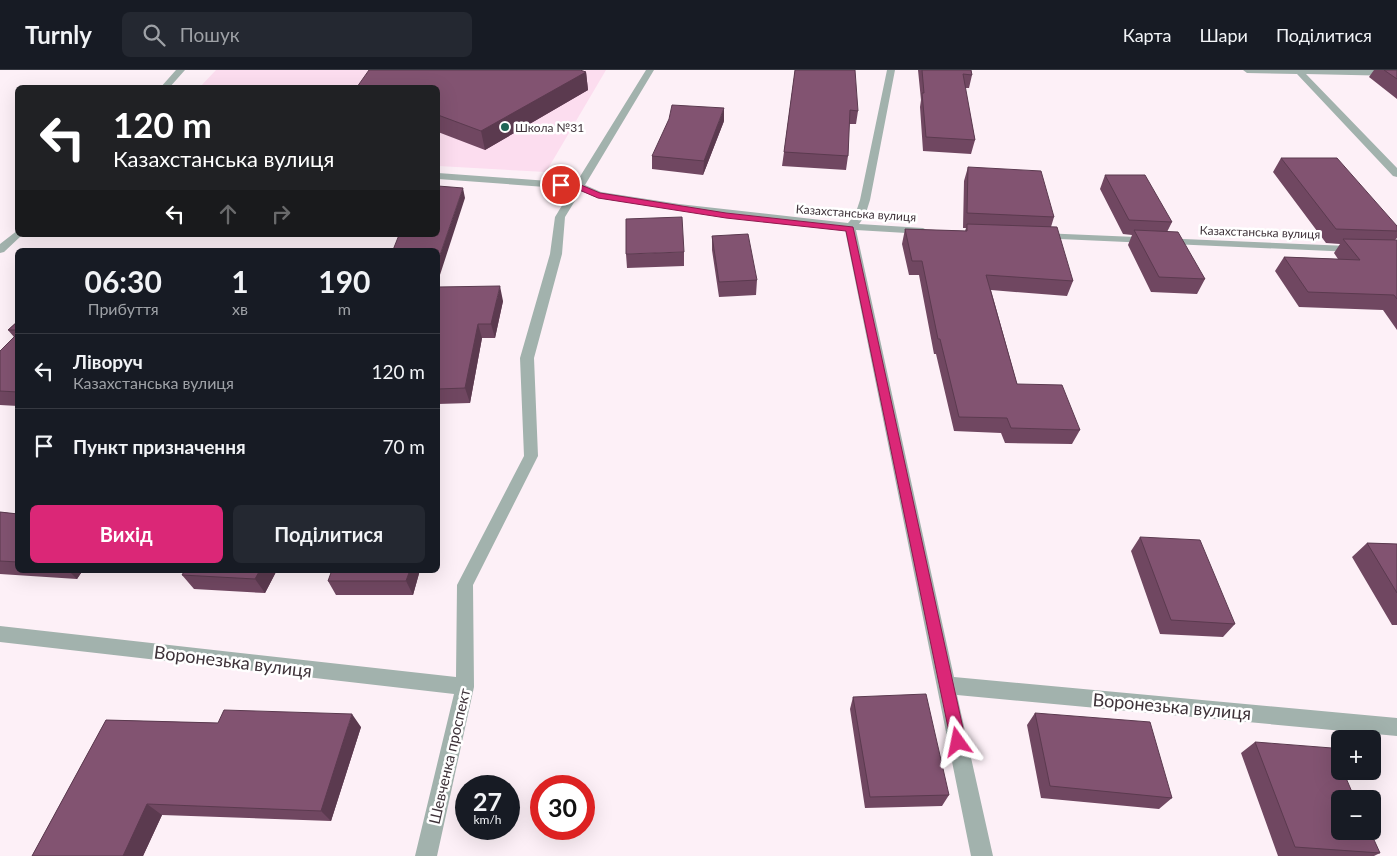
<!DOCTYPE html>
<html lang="uk">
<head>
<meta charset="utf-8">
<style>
  body { margin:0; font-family:Lato,sans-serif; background:#242831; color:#f1f3f6; height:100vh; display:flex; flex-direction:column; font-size:19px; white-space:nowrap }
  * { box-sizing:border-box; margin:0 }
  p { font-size:16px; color:#9ea1a6 }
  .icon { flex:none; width:28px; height:28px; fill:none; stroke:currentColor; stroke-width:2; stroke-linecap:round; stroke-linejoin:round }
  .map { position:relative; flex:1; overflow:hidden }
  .side { position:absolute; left:15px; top:178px; width:425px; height:325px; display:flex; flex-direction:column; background:#171b24; border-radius:8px; box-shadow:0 5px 20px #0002 }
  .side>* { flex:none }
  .top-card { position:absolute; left:15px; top:15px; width:425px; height:152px; border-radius:8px; box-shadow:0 5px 20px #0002; background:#202124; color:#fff; overflow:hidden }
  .buttons { position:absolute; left:1331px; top:660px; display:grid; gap:10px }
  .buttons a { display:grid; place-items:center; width:50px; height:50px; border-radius:8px; background:#171b24; box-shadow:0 5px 20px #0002; font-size:25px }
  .speed { position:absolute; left:455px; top:705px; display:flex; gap:10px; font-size:25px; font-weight:700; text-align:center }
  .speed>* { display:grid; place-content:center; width:65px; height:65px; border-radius:50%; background:#171b24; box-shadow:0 5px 20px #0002; line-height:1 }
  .speed small { font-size:12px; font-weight:400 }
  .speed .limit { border:8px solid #d22; background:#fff; color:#111 }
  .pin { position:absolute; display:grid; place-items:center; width:42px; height:42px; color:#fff; margin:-21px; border:2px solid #fff; border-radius:50%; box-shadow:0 1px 5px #0007 }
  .me { position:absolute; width:55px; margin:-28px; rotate:348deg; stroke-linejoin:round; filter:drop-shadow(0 0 4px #0008) }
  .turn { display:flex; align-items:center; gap:18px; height:105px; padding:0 15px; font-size:22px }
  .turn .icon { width:65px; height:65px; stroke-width:2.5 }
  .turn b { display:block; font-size:35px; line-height:42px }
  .lanes { display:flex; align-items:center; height:48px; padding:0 15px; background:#0003; justify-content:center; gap:25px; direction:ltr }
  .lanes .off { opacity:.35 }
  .eta { display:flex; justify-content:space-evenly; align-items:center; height:85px; text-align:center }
  .eta b { font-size:30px; font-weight:700; line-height:35px }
  .button { display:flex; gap:10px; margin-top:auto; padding:10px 15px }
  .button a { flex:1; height:58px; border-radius:8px; background:#db2777; color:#fff; font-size:20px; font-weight:700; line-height:58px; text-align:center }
  .button a+a { background:#242831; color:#f1f3f6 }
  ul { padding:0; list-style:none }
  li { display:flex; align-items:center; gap:15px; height:75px; padding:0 15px; border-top:1px solid #363941 }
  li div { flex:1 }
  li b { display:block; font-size:19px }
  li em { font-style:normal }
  header { display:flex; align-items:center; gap:30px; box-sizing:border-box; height:70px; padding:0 25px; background:#171b24; border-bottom:1px solid #363941 }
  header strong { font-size:24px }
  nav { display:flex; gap:28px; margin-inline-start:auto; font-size:18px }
  .search { width:350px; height:45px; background:#242831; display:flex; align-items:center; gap:12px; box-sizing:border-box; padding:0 18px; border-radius:8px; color:#9ea1a6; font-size:19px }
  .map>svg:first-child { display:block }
  .built { fill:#fcddef }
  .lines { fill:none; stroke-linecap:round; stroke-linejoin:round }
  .minor { fill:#a2b2ad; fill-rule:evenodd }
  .wall { fill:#704761 }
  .shaded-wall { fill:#5b3a4f }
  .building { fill:#825371; stroke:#5b3a4f }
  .route { fill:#db2777; stroke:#8e194d }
  .poi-dot { fill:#206556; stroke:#fff; stroke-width:2 }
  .labels { text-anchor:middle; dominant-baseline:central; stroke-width:5; stroke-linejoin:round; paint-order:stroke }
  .far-poi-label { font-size:12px; fill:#3f333a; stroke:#fff; text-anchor:start }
  .far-street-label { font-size:12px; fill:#3f333a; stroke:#fff }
  .street-label { font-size:15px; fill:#3f333a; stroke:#fff }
  .near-street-label { font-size:18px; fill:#3f333a; stroke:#fff }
</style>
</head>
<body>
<header>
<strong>Turnly</strong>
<div class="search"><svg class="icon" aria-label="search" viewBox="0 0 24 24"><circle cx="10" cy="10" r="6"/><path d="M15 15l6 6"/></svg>Пошук</div>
<nav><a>Карта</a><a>Шари</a><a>Поділитися</a></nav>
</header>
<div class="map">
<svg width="1397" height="786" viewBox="0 0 1397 786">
  <rect width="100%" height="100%" fill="#fdf0f7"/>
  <!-- built -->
  <path class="built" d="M216,0H606L546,102L438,96V18H199Z"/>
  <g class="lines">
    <!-- minor -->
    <path class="minor" d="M176,0H185L169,18H160Z
      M646,0H654L585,115L601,122L679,134L848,153L855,145L860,130L887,0H895L870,130L865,146L859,154L923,158L929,161L923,164L856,160L954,607L1397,648V666L957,625L993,786H971L845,160L679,140L598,128L581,121L565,147L562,184L534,288L538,386L473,515L474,617L437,786H415L454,624L0,572V556L456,607L457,515L524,386L520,288L550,184L555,147L572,119L438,109V103L576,113Z
      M1243,0H1397V6L1306,4L1397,98V107L1393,106L1297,4L1247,3Z
      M18,160V165H22L4,182L0,183V174Z
      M1041,163L1397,178V184L1037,168L1035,166Z"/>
  </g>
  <!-- wall -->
  <path class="wall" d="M795,0L858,41L856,54H849L848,86L846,100L782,96L784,82Z
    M918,0H971L972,5L969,18H965L975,70L971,84L923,81L920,37L921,30Z
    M1374,0H1397V29L1369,7Z
    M586,2L588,20L485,80L438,62V18H358L357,17Z
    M724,51L703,105L652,99V86Z
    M1281,88L1397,161V168L1395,170H1397V260L1383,240L1299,237L1275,201L1284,187L1338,189L1334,183L1340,174L1326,173L1273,102Z
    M968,97L1054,147L1051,157L1073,211L1067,226L991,220L1017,314L1080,360L1072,374L1005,373L1001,363L954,361L936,284H934L919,205H909L902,174L905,159L965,161L966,158H963L964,111Z
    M1105,105L1172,152L1167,162L1205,209L1197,224L1151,222L1128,175L1132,165L1123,164L1100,119Z
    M712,166L757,210L756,225L719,227L712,180Z
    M684,182V196L627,198L626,184Z
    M438,217L503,231L495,268H482L470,333L438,334Z
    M18,251V336L0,335V281L14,267L8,260Z
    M0,442L18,444V500H83L77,509L0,504Z
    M1140,467L1235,554L1223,567L1160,564L1131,481Z
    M1367,473L1397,474V555H1392L1352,487Z
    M185,500H277L265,523L194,519L182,505Z
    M420,500L413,525H336L328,511Z
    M853,627L949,725L942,736L865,738L850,639Z
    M1035,643L1172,728L1159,739L1041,728L1027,655Z
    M106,650L361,657L331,751L162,745L143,786H32Z
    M1255,672L1380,783L1374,786H1278L1241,683Z"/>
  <!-- shaded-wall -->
  <path class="shaded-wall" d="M586,2L588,20L485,80L481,61Z
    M724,38V51L703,105L704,91Z
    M463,118L465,128L438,211V191Z
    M500,216L503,231L495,268L491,254Z
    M478,254L482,268L470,333L465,318Z
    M68,500H83L77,509Z
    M260,500H277L265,523L255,509Z
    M410,500H420L413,525L406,511Z
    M352,644L361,657L331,751L321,741Z
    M147,734L162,745L143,786H123Z"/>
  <!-- building -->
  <path class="building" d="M369,0H580L586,2L481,61L438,45V18H360L357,17Z
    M795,0H855L858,41L850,40L848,86L784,82Z
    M922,0H971L972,5L963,4L975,70L926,67L922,23H924Z
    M1384,0H1397V9Z
    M672,35L724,38L704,91L652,86L669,49Z
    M1281,88H1337L1397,156V161L1336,159Z
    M968,97L1041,101L1054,147L967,143Z
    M1105,105H1145L1172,152L1129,150Z
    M438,116L463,118L438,191V180H393L399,165H438Z
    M682,147L684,182L626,184V149Z
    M967,154L1057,157L1073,211L986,205L1017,314L1062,315L1080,360L1011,358L1007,348L959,347L940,269H938L922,191H912L905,159L967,161Z
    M1134,160L1178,162L1205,209L1159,207Z
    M748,164L757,210L719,212L712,166Z
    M1343,169L1397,170V229L1394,225L1308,222L1284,187L1360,190Z
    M500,216L491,254H478L465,318L438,319V217Z
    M18,251V260H8Z
    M18,263V322L0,321V281Z
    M0,442L18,444V492L0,491Z
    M1140,467L1200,470L1235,554L1171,550Z
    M1367,473L1397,474V523Z
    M185,500H260L255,509L182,505Z
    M332,500H410L406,511H328Z
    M926,624L949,725L870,727L853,627Z
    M224,640L352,644L321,741L147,734L123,786H32L106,650L218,653Z
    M1035,643L1150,652L1172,728L1050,716Z
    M1255,672L1332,678L1340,695V701H1343L1355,729H1340V761H1370L1380,783L1295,777Z"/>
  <!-- route -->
  <path class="route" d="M561,112L581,115L600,123L726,143L853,157L966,672L963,677L958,679L953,677L951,672L846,161L726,148L598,128L577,119L558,117V113Z"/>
  <!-- markers -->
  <circle class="poi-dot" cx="505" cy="57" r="5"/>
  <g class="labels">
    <!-- far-poi labels -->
    <g class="far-poi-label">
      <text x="515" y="57">Школа №31</text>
    </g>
    <!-- far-street labels -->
    <g class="far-street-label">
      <text transform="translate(856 143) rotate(4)">Казахстанська вулиця</text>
      <text transform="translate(1260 162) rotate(2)">Казахстанська вулиця</text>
    </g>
    <!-- street labels -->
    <g class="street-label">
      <text transform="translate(449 686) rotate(-77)">Шевченка проспект</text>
    </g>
    <!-- near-street labels -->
    <g class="near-street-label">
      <text transform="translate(233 591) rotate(7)">Воронезька вулиця</text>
      <text transform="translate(1172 636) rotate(5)">Воронезька вулиця</text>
    </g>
  </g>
</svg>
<div class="buttons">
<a>+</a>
<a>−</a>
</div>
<div class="speed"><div>27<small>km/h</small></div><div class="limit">30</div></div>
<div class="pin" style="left:561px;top:115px;background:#d93025"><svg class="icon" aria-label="arrive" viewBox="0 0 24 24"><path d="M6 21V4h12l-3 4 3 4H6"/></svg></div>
<svg class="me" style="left:958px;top:672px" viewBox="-20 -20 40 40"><path d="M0-17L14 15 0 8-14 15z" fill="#db2777" stroke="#fff" stroke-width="4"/></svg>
<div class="top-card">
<div class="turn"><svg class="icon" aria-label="left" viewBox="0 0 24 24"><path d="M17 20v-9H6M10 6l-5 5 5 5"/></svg><div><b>120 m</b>Казахстанська вулиця</div></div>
<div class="lanes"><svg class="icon" aria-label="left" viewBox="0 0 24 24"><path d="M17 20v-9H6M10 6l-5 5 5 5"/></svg><svg class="icon off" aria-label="ahead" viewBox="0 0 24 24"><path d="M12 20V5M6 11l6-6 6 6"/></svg><svg class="icon off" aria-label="right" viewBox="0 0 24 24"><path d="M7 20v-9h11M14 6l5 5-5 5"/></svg></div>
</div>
<section class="side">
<div class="eta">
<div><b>06:30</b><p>Прибуття</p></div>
<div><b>1</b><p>хв</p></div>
<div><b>190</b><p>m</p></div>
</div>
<ul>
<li><svg class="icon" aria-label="left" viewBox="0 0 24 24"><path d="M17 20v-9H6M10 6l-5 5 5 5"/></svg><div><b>Ліворуч</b><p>Казахстанська вулиця</p></div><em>120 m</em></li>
<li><svg class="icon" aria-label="arrive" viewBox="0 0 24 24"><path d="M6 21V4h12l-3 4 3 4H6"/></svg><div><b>Пункт призначення</b></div><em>70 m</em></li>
</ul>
<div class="button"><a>Вихід</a><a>Поділитися</a></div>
</section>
</div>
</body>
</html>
